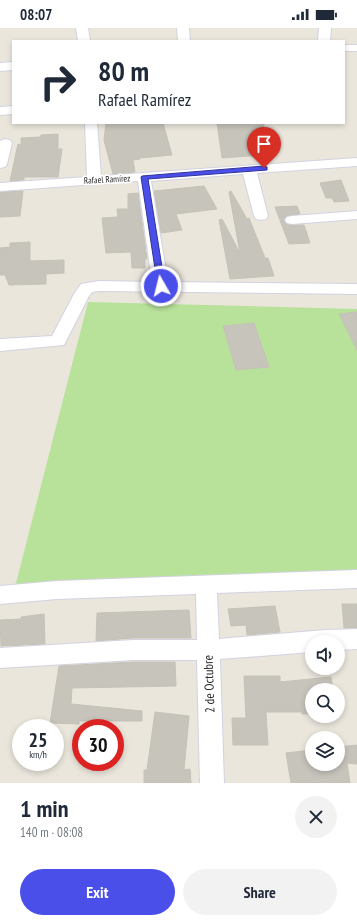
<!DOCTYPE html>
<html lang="en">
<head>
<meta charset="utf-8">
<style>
  body { margin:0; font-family:"PT Sans Narrow",sans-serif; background:#f2f2f3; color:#1f2937; height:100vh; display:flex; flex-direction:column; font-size:15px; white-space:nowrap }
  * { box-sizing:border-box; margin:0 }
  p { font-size:13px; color:#747a83 }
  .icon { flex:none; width:22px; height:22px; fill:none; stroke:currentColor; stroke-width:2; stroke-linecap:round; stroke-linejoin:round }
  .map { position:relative; height:755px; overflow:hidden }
  .panel { display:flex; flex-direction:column; background:#fff; flex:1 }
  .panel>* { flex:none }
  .hud { position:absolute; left:12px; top:12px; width:333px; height:84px; border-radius:0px; box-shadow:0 2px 6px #0003; background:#fff; color:#1f2937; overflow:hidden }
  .tools { position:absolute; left:305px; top:607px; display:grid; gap:8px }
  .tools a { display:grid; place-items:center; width:40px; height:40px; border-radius:50%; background:#fff; box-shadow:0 2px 6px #0003; font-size:20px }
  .speed { position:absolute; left:12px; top:691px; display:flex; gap:8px; font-size:20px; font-weight:700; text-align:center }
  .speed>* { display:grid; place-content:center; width:52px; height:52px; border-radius:50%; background:#fff; box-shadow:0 2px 6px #0003; line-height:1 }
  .speed small { font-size:10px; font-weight:400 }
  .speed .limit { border:6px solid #d22; background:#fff; color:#111 }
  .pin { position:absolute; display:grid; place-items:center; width:34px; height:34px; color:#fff; margin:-41px -17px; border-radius:50% 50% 50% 0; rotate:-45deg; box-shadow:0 0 4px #0007 }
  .pin .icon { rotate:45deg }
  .me { position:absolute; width:44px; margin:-22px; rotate:352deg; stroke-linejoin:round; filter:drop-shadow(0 0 3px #0008) }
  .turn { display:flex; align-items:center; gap:14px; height:84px; padding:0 20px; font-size:18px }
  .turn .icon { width:52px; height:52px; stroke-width:2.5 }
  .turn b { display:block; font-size:28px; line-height:34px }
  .round { display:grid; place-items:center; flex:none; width:42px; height:42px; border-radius:21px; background:#f2f2f3 }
  .headline { display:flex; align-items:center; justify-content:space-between; height:68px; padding:0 20px }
  h1 { font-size:24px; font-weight:700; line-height:30px }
  .cta { display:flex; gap:8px; margin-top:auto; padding:8px 20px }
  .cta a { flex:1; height:46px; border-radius:24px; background:#4b4fe9; color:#fff; font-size:16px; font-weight:700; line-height:46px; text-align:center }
  .cta a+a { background:#f2f2f3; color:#1f2937 }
  .status { display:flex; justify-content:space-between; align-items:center; height:28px; padding:0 20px; background:#fff; direction:ltr }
  .status svg { height:11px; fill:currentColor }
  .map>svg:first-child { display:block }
  .pitch { fill:#b8e29a }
  .building { fill:#c6c4bb; stroke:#c5c2b6 }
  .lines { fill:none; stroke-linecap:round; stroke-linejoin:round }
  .minor-casing { stroke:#d2d2e1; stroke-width:2 }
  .minor { fill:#fff; fill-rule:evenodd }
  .route { fill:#4b4fe9; stroke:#313397 }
  .labels { text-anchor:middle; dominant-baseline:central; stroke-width:3.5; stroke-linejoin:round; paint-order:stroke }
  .far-street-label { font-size:9px; fill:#292929; stroke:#fff }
  .near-street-label { font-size:13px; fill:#292929; stroke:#fff }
</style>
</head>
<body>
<div class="status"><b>08:07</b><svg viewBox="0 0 49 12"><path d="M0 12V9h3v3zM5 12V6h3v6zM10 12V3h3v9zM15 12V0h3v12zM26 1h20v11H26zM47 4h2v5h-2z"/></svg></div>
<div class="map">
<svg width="357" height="755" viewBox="0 0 357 755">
  <rect width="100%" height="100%" fill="#eae6dc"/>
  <!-- pitch -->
  <path class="pitch" d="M88,274L357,281V546L14,563Z"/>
  <!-- building -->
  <path class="building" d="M106,95H163L172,127L140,130V131L133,132L135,144L113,146L104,112Z
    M217,95H264L262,127L222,130Z
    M58,106V121H62L58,149H24V152L10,153L18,116L21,117V110L41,109V107Z
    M341,152L349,173L334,174L332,170H326L320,155Z
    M204,158L217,181L176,186L182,202L161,205L154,163Z
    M23,163L20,188L0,189V164Z
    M231,163L247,191L249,190L265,230H268L274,248L230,251L219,192L222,191L240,225L229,164Z
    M138,165L147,231H145V240H132L131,224L106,225L102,190L118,189L117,181H128V166Z
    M297,178L300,186L287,188L284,193L287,196L292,197H304L310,215L289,216L275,179Z
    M30,214V233L64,232V245L46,246V256L9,257L5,247H0V220L10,219V215Z
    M357,284V322L339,286Z
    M254,295L269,339L236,342L223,298Z
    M342,576H357V600H344Z
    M275,578L280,604L247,607L246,597L231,598L228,581Z
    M189,582L191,610H133L96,613L97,585Z
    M44,586L45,616L1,618L0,592L21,591V589Z
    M133,634H175L176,658L72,660L71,676L142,683V693H79V696L50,695L59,638Z
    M244,648H280V654L331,649L333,662H312V686H302V684H266L268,717H233L232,690H246Z
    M155,684L189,688L184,742L190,741L191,755H144V742H147Z
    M357,717V736L347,735L350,755H291L286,725L312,722V736H338V719Z"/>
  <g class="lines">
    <!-- minor casing -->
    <g class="minor-casing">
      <path id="minor" d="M76,0H88L90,13H78Z
        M177,0H189L190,13H178Z
        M319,0H331L330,13H318Z
        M344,17H357V23H344Z
        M13,34V42L0,43V35Z
        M13,78V86L0,87V79Z
        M85,95H97L101,148L357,130V138L257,145L268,188L266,191L261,192L256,191L254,188L243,146L151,153L168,254L357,256V266L99,263L92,264L89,268L64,317L0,323V311L52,308L74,266L81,256L99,253L152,254L138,153L0,163V155L87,149Z
        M5,111L10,112L12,115L7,136L5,139L0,140V113Z
        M357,183V191L292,196L287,195L285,192L287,189L292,188Z
        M357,542V560L217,565L219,611L325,602L357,601V621L338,622V614H312V624L220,631L224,755H200L197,632H133L0,640V620L133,612H197L196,566L57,571L0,576V558L57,553Z"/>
    </g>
    <!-- minor -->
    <use href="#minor" class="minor"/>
  </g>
  <!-- route -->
  <path class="route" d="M264,138L267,139V142L148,151L165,258L161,261L158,260L141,149L142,148Z"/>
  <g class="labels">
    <!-- far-street labels -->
    <g class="far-street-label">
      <text transform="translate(107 151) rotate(-3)">Rafael Ramírez</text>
    </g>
    <!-- near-street labels -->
    <g class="near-street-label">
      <text transform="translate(209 656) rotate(-92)">2 de Octubre</text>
    </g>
  </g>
</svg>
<div class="tools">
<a><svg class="icon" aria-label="sound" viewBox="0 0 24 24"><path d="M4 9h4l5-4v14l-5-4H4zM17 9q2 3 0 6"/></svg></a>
<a><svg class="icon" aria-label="search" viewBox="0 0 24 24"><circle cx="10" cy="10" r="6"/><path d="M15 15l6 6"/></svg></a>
<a><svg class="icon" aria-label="layers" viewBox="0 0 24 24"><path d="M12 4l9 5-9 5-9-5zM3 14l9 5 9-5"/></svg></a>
</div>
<div class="speed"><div>25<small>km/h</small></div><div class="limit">30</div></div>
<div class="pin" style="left:264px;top:140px;background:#d93025"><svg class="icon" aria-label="arrive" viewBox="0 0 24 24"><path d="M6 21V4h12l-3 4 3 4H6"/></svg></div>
<svg class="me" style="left:161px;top:258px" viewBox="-20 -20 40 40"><circle r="17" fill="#4b4fe9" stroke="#fff" stroke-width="3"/><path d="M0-11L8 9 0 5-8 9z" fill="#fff"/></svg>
<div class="hud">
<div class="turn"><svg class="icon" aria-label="right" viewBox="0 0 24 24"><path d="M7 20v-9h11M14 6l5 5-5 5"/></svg><div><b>80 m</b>Rafael Ramírez</div></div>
</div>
</div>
<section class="panel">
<div class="headline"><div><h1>1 min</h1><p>140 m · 08:08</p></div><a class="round"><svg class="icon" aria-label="close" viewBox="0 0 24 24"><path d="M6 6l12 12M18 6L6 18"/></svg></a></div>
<div class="cta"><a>Exit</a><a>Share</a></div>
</section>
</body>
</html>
